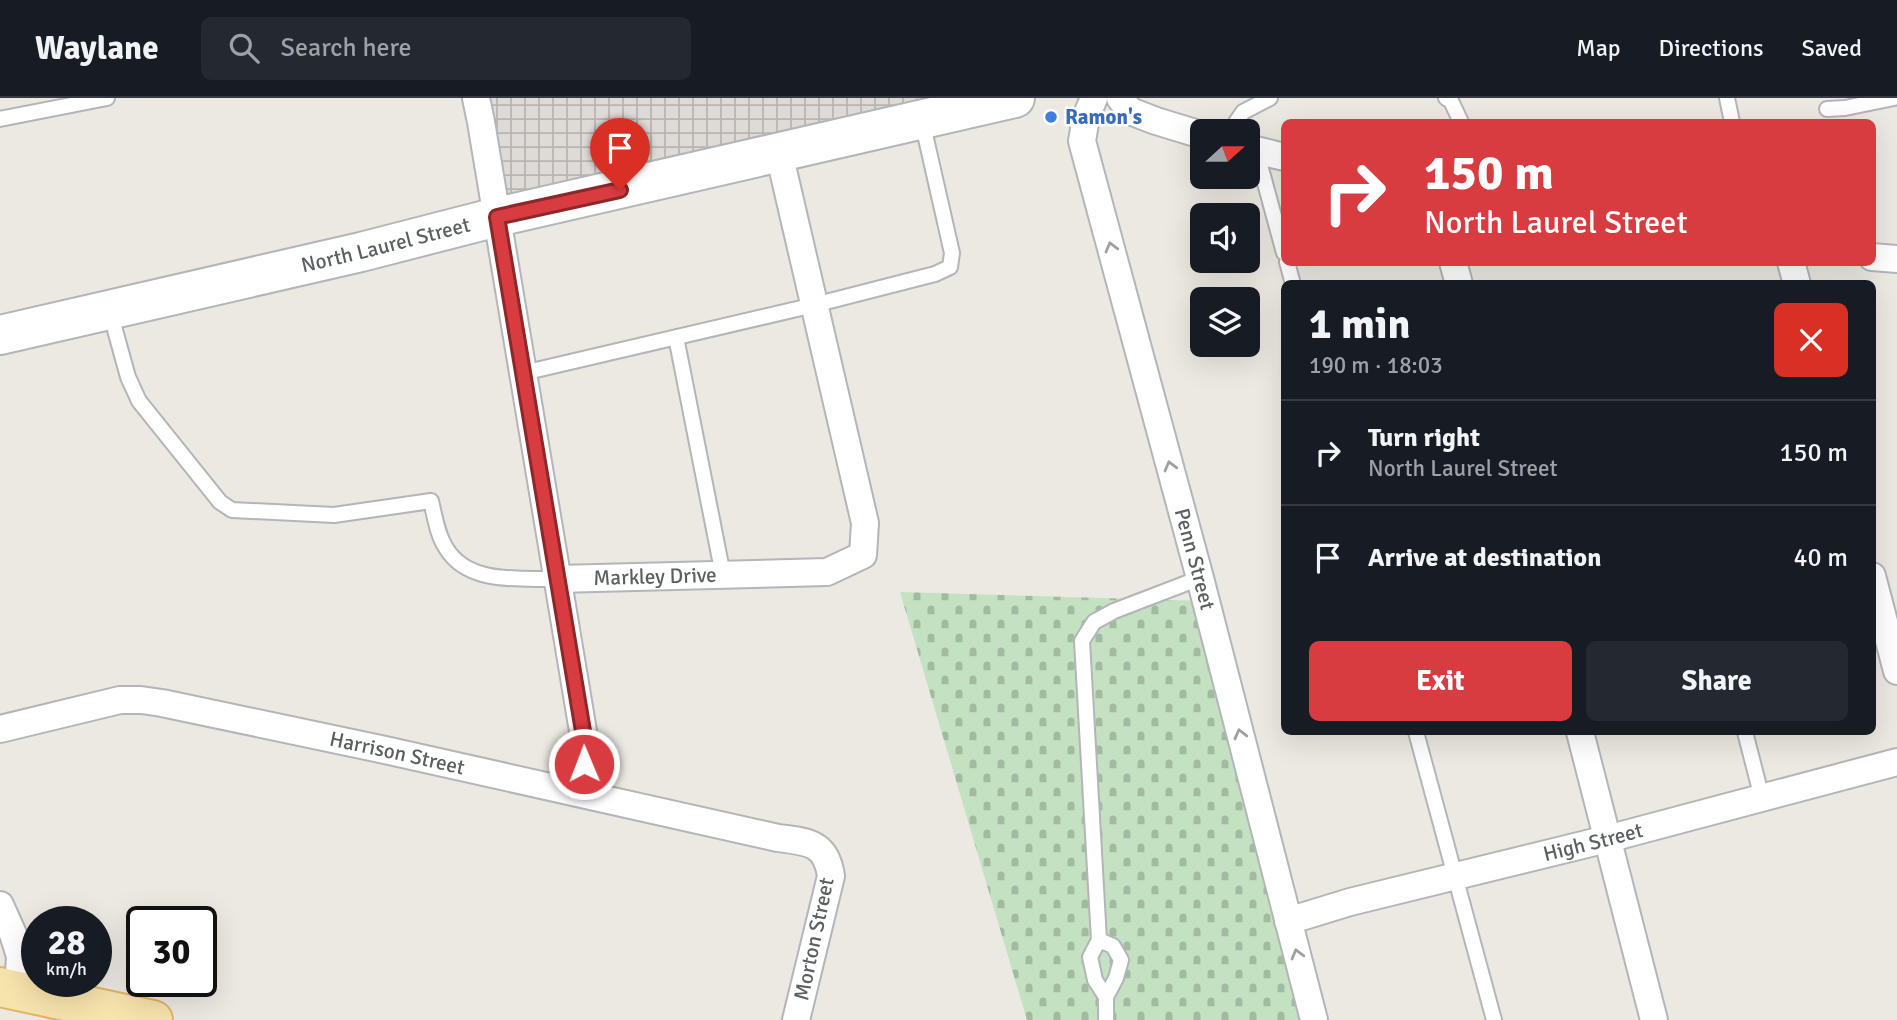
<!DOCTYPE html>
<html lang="en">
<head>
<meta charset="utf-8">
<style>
  body { margin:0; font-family:Signika,sans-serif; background:#242831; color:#f1f3f6; height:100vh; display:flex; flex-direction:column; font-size:26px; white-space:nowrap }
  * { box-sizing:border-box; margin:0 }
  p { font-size:23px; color:#9ea1a6 }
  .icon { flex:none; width:38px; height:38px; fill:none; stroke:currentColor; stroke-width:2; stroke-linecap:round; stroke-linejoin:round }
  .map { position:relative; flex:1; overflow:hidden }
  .panel { position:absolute; left:1281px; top:182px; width:595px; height:455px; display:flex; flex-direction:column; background:#171b24; border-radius:10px; box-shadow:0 7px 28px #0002 }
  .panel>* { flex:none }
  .guide { position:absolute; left:1281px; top:21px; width:595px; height:147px; border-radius:10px; box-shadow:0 7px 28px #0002; background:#d83c40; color:#fff; overflow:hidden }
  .needle { width:46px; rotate:69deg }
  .buttons { position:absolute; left:1190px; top:21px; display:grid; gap:14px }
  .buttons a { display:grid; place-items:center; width:70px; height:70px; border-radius:10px; background:#171b24; box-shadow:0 7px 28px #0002; font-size:35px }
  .speed { position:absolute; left:21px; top:808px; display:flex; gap:14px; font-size:35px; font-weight:700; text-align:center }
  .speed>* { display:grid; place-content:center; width:91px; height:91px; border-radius:50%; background:#171b24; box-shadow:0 7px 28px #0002; line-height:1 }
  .speed small { font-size:18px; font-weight:400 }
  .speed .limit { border:4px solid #111; border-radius:10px; background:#fff; color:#111 }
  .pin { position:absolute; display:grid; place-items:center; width:60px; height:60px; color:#fff; margin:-72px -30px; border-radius:50% 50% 50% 0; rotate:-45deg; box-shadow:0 0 7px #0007 }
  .pin .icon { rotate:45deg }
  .me { position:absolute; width:77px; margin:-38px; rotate:359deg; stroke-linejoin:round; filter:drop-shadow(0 0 5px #0008) }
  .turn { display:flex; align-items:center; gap:24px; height:147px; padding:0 28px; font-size:32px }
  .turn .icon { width:91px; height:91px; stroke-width:2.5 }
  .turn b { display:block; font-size:49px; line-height:60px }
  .round { display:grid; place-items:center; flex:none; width:74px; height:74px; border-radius:10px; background:#242831 }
  .head { display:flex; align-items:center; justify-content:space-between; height:119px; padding:0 28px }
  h1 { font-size:42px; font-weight:700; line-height:52px }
  .cta { display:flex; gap:14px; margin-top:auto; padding:14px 28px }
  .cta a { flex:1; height:80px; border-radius:10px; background:#d83c40; color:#fff; font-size:28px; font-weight:700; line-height:80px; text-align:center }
  .cta a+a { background:#242831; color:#f1f3f6 }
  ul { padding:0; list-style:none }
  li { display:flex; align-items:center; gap:21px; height:105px; padding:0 28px; border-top:2px solid #363941 }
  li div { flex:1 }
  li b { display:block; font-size:26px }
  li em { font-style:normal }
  header { display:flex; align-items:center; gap:42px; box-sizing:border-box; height:98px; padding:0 35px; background:#171b24; border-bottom:2px solid #363941 }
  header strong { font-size:33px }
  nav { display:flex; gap:38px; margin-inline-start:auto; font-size:24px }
  .search { width:490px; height:63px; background:#242831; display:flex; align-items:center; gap:18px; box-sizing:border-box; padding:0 24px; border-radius:10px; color:#9ea1a6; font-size:26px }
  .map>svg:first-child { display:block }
  .industrial { fill:url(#industrial-grid) }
  .cemetery { fill:url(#cemetery-stones) }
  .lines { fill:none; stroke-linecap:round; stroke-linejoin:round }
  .lane-casing { stroke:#b3b5b9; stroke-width:18 }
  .street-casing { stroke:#b3b5b9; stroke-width:30 }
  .secondary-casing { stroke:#b2b6b9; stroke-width:42 }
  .primary-casing { stroke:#e4b364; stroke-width:42 }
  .lane { stroke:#fff; stroke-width:14 }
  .street { stroke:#fff; stroke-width:26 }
  .secondary { stroke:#fff; stroke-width:38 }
  .primary { stroke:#f7e3ac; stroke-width:38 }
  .oneway { stroke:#9d9fa1 }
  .route-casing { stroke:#8c272a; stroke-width:18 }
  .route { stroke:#d83c40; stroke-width:12 }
  .shop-dot { fill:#3f7fe0; stroke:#fff; stroke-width:2.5 }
  .labels { text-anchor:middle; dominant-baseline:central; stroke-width:5; stroke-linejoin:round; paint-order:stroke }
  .shop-label { font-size:21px; font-weight:bold; fill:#366cbe; stroke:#fff; text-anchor:start }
  .street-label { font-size:21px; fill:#5b5f62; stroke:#fff }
</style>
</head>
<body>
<header>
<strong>Waylane</strong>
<div class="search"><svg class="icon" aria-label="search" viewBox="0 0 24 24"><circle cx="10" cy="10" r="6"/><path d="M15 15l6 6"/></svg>Search here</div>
<nav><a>Map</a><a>Directions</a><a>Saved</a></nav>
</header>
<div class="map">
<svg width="1897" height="922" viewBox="0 0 1897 922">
  <defs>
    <pattern id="industrial-grid" width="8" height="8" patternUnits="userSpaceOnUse" patternTransform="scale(1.75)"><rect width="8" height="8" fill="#dedbd7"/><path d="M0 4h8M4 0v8" fill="none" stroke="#b7b5b2"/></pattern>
    <pattern id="cemetery-stones" width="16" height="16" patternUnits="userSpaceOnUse" patternTransform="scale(1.75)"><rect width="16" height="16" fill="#c4e2c1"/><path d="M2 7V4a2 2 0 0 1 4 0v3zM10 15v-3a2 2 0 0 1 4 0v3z" fill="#a2baa0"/></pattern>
  </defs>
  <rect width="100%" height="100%" fill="#ece9e2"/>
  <!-- industrial -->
  <path class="industrial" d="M476,0H1015L497,119Z"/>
  <!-- cemetery -->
  <path class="cemetery" d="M900,494L1206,503L1314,922H1027Z"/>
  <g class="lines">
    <!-- lane casing -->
    <g class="lane-casing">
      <path id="lane" d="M1446,0L1451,3L1461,24
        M1727,0L1732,24
        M1827,11L1845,10L1894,0
        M0,21L107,0
        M1230,33L1243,14L1270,0
        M1256,52L1284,155
        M1287,164L1293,186
        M110,214L128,279L139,303L220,404L232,412L334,417L431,403C435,419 437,436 446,450C468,487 520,480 557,481
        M676,239L723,477
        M523,275L814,207L935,176L950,169L952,155L922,23
        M1416,634L1494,922
        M1745,634L1762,700
        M1099,842L1082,543L1094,524L1114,513L1200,480
        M1106,899L1095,882L1090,859L1099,842L1113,848L1121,862L1116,880L1106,899V922"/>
    </g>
    <!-- street casing -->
    <g class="street-casing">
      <g id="street">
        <path d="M476,0L481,24L583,633L584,666L579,695"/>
        <path id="s1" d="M1094,0L1086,19L1082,43L1200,480L1314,922"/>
        <path d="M1120,0L1130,13L1156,23L1202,37"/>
        <path d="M1248,50L1284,59"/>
        <path d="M1872,159L1897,161"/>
        <path d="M1453,164L1459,186"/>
        <path d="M1791,164L1797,186"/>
        <path d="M1872,478L1897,573"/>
        <path id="s2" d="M557,481L827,474L863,457L865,425L779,55"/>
        <path id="s3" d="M0,631L120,602H141L162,605L385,652L778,740C808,744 826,744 831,778L796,922"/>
        <path d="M1580,634L1654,922"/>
        <path d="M0,807L13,836L20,858L18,893"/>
        <path id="s4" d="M1288,823L1350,804L1607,741L1897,664"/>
      </g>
    </g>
    <!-- secondary casing -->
    <g class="secondary-casing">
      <g id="secondary">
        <path id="s5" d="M0,237L361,154L497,119L1015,0"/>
      </g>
    </g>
    <!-- primary casing -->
    <g class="primary-casing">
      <path id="primary" d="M0,889L153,922"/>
    </g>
    <!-- lane -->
    <use href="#lane" class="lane"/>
    <!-- street -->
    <use href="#street" class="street"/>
    <!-- secondary -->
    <use href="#secondary" class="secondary"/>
    <!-- primary -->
    <use href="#primary" class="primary"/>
  </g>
  <!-- one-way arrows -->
  <defs><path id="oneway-chevron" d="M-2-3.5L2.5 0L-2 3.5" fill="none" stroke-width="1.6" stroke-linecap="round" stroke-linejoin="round" transform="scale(1.75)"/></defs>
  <g class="oneway">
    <use href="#oneway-chevron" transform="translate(1111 149) rotate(-105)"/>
    <use href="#oneway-chevron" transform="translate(1170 368) rotate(-105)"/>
    <use href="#oneway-chevron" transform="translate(1240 636) rotate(-104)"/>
    <use href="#oneway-chevron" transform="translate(1297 856) rotate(-105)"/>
  </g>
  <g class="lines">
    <!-- route casing -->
    <g class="route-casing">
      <path id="route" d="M584,666L583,633L497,119L620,92"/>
    </g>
    <!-- route -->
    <use href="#route" class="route"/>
  </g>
  <!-- markers -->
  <circle class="shop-dot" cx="1051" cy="19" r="7"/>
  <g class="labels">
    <!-- shop labels -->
    <g class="shop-label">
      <text x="1065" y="19">Ramon's</text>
    </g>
    <!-- street labels -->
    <g class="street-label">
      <text stroke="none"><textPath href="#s5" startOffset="396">North Laurel Street</textPath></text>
      <text stroke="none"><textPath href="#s1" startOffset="478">Penn Street</textPath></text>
      <text stroke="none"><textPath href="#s2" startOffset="98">Markley Drive</textPath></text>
      <text stroke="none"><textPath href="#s3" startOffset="406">Harrison Street</textPath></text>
      <text stroke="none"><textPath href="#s4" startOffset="315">High Street</textPath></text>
      <text transform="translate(814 841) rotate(-78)">Morton Street</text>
    </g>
  </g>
</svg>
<div class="buttons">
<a><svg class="needle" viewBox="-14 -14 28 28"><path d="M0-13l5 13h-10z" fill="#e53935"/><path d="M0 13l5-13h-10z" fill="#9ea1a6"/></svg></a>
<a><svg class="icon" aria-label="sound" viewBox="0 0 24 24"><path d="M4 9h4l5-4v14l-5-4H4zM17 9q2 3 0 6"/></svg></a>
<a><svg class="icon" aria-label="layers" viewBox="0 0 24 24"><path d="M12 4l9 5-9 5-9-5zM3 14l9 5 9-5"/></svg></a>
</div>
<div class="speed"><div>28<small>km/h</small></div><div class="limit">30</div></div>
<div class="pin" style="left:620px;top:92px;background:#d93025"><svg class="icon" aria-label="arrive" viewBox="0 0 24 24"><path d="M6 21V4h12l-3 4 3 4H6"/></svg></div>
<svg class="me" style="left:584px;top:666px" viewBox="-20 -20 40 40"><circle r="17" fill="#d83c40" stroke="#fff" stroke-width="3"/><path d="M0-11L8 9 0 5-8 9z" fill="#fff"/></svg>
<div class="guide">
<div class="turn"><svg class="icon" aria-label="right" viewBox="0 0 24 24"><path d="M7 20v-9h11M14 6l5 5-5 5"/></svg><div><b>150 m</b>North Laurel Street</div></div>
</div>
<section class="panel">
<div class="head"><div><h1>1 min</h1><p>190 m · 18:03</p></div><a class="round" style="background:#d93025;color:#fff"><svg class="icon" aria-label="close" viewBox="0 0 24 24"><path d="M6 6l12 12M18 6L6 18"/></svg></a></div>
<ul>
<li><svg class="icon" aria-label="right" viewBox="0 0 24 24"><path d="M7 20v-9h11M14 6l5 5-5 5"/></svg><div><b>Turn right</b><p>North Laurel Street</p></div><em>150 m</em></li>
<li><svg class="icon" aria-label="arrive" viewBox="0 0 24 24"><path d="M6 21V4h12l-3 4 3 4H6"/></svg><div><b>Arrive at destination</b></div><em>40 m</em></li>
</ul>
<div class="cta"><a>Exit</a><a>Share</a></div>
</section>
</div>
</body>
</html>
